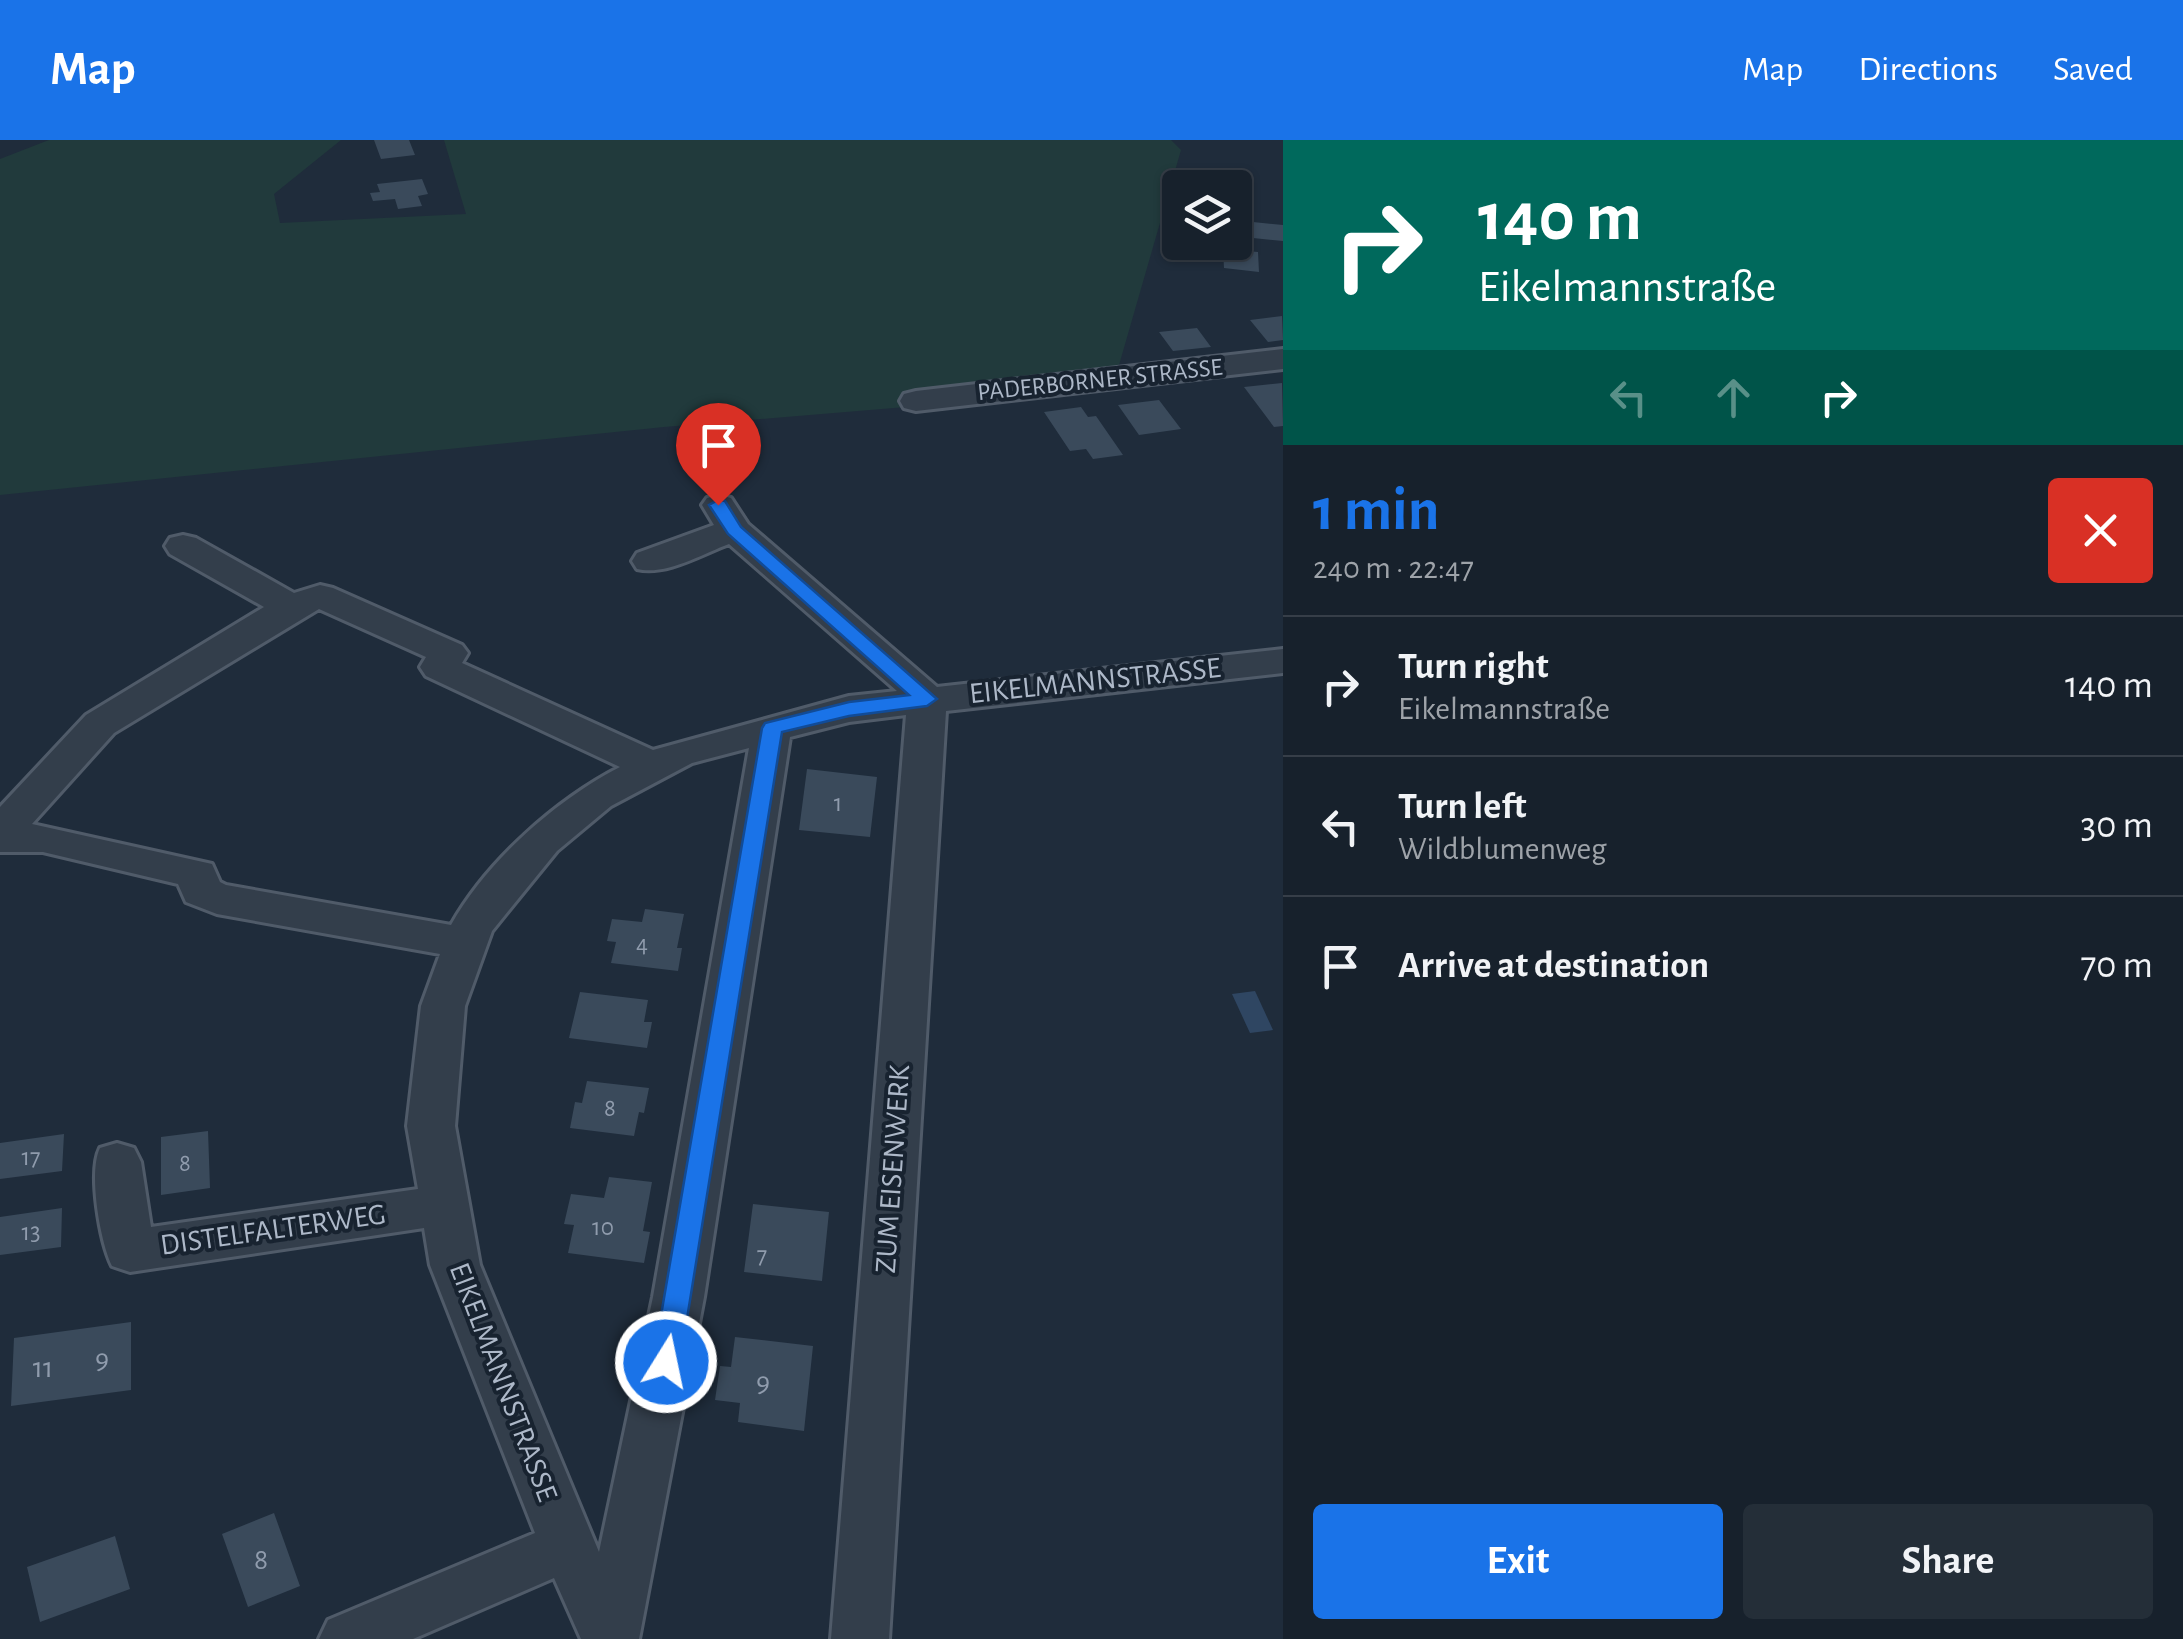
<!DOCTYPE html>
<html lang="en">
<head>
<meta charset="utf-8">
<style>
  body { margin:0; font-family:"Alegreya Sans",sans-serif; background:#242e38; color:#f1f3f6; height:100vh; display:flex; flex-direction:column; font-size:38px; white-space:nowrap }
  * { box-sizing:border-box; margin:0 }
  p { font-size:32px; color:#9ea3a9 }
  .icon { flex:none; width:55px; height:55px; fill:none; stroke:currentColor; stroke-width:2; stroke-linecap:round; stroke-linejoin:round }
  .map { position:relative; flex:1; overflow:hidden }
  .drawer { display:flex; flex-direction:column; background:#17212c; width:900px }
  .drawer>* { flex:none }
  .banner { background:#00695c; color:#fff; overflow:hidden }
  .controls { position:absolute; left:1162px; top:30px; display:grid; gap:20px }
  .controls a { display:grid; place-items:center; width:90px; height:90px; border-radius:10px; background:#17212c; box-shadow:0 2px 8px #0004,0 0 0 2px #363e48; font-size:50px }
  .pin { position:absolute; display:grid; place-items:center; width:85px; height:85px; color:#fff; margin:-102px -42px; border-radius:50% 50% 50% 0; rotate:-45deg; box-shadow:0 0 10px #0007 }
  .pin .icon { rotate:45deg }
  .me { position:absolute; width:110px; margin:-55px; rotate:10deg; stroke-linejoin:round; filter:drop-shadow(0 0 8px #0008) }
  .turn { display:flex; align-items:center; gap:35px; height:210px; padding:0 30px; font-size:45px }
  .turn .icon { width:130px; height:130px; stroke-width:2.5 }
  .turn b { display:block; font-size:70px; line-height:85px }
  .lanes { display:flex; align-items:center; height:95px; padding:0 30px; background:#0003; justify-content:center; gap:50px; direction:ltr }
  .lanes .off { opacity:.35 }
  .round { display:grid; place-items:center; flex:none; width:105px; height:105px; border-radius:10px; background:#242e38 }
  .overview { display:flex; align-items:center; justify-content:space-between; height:170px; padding:0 30px }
  h1 { font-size:60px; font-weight:700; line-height:75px; color:#1a73e8 }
  .cta { display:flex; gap:20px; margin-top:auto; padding:20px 30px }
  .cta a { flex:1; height:115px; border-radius:10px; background:#1a73e8; color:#fff; font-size:40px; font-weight:700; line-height:115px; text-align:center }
  .cta a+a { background:#242e38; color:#f1f3f6 }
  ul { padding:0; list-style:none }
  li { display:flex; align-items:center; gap:30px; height:140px; padding:0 30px; border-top:2px solid #363e48 }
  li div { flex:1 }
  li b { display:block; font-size:38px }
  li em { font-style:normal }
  header { display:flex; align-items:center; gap:60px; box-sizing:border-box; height:140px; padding:0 50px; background:#1a73e8; color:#fff }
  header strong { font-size:48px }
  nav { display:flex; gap:55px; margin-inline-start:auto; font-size:35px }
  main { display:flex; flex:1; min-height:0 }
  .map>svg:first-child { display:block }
  .green { fill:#213a3c }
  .water { fill:#2f4662 }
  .building { fill:#3a4a5b }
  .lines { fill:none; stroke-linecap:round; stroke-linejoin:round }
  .minor-casing { stroke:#505b69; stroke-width:6 }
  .minor { fill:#333e4b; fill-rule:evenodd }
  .route { fill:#1a73e8; stroke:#114b97; stroke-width:2.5 }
  .labels { text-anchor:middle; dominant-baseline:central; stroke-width:8; stroke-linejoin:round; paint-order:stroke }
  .far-street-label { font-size:25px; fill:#adb8c8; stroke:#182330 }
  .number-label { font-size:25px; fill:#909cad }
  .street-label { font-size:30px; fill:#adb8c8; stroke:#182330 }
  .near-number-label { font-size:30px; fill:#909cad }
</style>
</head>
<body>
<header>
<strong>Map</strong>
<nav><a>Map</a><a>Directions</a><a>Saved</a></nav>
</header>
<main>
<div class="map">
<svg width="1283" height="1499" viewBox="0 0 1283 1499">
  <rect width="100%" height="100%" fill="#1f2c3b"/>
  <!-- green -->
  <path class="green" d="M49,0H341L274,54L280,83L466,74L444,0H1171L1181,10L1117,232L990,260L664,287L0,355V19Z"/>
  <!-- water -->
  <path class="water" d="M1255,851L1273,890L1250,893L1232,854Z"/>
  <!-- building -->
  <path class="building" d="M374,0H409L415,15L381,19Z
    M422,39L428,54L418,56L422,66L398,69L395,59L373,61L370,53L380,52L377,44Z
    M1253,82L1283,85V101L1253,98Z
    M1223,109L1258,112L1259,132L1224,128Z
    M1282,176L1283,200L1268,202L1250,180Z
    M1197,188L1211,207L1173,211L1159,192Z
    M1282,243L1283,286L1274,287L1244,247Z
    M1159,260L1181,289L1139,295L1118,265Z
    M1081,267L1088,277L1096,276L1123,315L1093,319L1086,309L1070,311L1044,272Z
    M807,629L877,637L870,697L799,690Z
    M645,769L684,774L677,808H682L678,831L611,823L616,802L607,801L612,779L642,782Z
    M580,852L648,860L644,882H652L647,908L569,898Z
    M587,941L649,948L644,973L639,972L634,996L570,988L575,962L582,963Z
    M208,991L210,1048L161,1055V997Z
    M64,994L62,1031L0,1039V1003Z
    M609,1037L652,1042L643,1091L650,1092L644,1123L568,1113L574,1085L564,1084L571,1054L604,1058Z
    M753,1064L829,1072L822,1141L744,1132Z
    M62,1068L61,1107L0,1115V1077Z
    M131,1182V1250L11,1266L14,1198Z
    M735,1197L813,1206L804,1291L738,1282L740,1263L715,1260L720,1226L731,1227Z
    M274,1373L300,1446L248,1467L222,1394Z
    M115,1396L130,1449L40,1482L27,1427Z"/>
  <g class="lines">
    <!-- minor casing -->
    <g class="minor-casing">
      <path id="minor" d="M1283,209V229L916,271L904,268L900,261L904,254L916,251Z
        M719,355L731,358L748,384L937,547L1283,509V533L946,571L889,1499H831L906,575L849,582L790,597L704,1157L639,1499H581L554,1438L413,1499H319L328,1480L535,1393L430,1125L424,1088L130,1132L112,1126C100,1101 88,1032 100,1008L117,1003L134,1008L141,1022L151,1087L418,1049L407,986L421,866L440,814L217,774L186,762L178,744L43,712H0V667L86,575L264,467L170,414L165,406L170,398L183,395L196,398L294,453L320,445L333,448L462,505L468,513L462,523L653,610L849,556L897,551L729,404C702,414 666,436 637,429L632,421L637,413L714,385L702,365L707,358ZM319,469L426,517L420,527L426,536L620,627C556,660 487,721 451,785L226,745L220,742L212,724L32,684L114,593ZM749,608L653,1157L599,1412L480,1125L455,986L465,866L492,791L557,711L611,666L692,623Z"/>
    </g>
    <!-- minor -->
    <use href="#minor" class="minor"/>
  </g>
  <!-- route -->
  <path class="route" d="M718,360L725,361L741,387L937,559L927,566L849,576L782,592L680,1222L676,1230L666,1233L657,1230L653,1222L762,588L765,583L849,562L909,555L728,394L709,365Z"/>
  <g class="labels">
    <!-- far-street labels -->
    <g class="far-street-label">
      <text transform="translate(1100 240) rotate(-6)">PADERBORNER STRASSE</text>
    </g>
    <!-- number labels -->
    <g class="number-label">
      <text x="838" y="663">1</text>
      <text x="642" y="804">4</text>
      <text x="610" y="968">8</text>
      <text x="31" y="1017">17</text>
      <text x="185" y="1023">8</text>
      <text x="603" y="1087">10</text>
      <text x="31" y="1092">13</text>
      <text x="762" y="1115">7</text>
    </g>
    <!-- street labels -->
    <g class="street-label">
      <text transform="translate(1095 541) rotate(-6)">EIKELMANNSTRASSE</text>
      <text transform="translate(893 1029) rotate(-86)">ZUM EISENWERK</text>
      <text transform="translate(273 1090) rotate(-8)">DISTELFALTERWEG</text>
      <text transform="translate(503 1242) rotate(69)">EIKELMANNSTRASSE</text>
    </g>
    <!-- near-number labels -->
    <g class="near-number-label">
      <text x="102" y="1220">9</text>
      <text x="43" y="1228">11</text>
      <text x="763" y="1243">9</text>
      <text x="261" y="1420">8</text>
    </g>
  </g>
</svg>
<div class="controls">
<a><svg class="icon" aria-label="layers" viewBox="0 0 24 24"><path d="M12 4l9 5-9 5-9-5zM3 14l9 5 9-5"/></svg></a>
</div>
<div class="pin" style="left:718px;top:365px;background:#d93025"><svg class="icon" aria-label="arrive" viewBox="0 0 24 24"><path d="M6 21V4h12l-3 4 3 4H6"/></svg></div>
<svg class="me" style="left:666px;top:1222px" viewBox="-20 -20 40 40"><circle r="17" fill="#1a73e8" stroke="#fff" stroke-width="3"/><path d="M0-11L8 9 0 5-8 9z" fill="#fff"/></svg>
</div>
<section class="drawer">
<div class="banner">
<div class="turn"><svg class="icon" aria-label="right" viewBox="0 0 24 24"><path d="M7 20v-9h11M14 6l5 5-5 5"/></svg><div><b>140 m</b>Eikelmannstraße</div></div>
<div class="lanes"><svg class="icon off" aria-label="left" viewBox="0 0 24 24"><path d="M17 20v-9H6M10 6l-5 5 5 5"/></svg><svg class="icon off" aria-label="ahead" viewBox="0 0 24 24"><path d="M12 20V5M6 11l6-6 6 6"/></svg><svg class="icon" aria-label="right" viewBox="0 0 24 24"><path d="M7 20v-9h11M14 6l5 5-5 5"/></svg></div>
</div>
<div class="overview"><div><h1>1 min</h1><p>240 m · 22:47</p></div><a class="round" style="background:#d93025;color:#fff"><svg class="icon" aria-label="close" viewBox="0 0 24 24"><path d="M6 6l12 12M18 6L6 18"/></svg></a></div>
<ul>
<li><svg class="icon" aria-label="right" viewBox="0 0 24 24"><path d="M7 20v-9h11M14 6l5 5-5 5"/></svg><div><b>Turn right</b><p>Eikelmannstraße</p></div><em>140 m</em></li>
<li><svg class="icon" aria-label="left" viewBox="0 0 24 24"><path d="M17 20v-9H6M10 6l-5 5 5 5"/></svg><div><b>Turn left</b><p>Wildblumenweg</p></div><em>30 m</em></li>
<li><svg class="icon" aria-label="arrive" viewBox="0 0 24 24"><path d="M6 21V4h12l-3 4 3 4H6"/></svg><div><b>Arrive at destination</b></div><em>70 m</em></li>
</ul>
<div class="cta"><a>Exit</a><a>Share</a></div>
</section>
</main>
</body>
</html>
